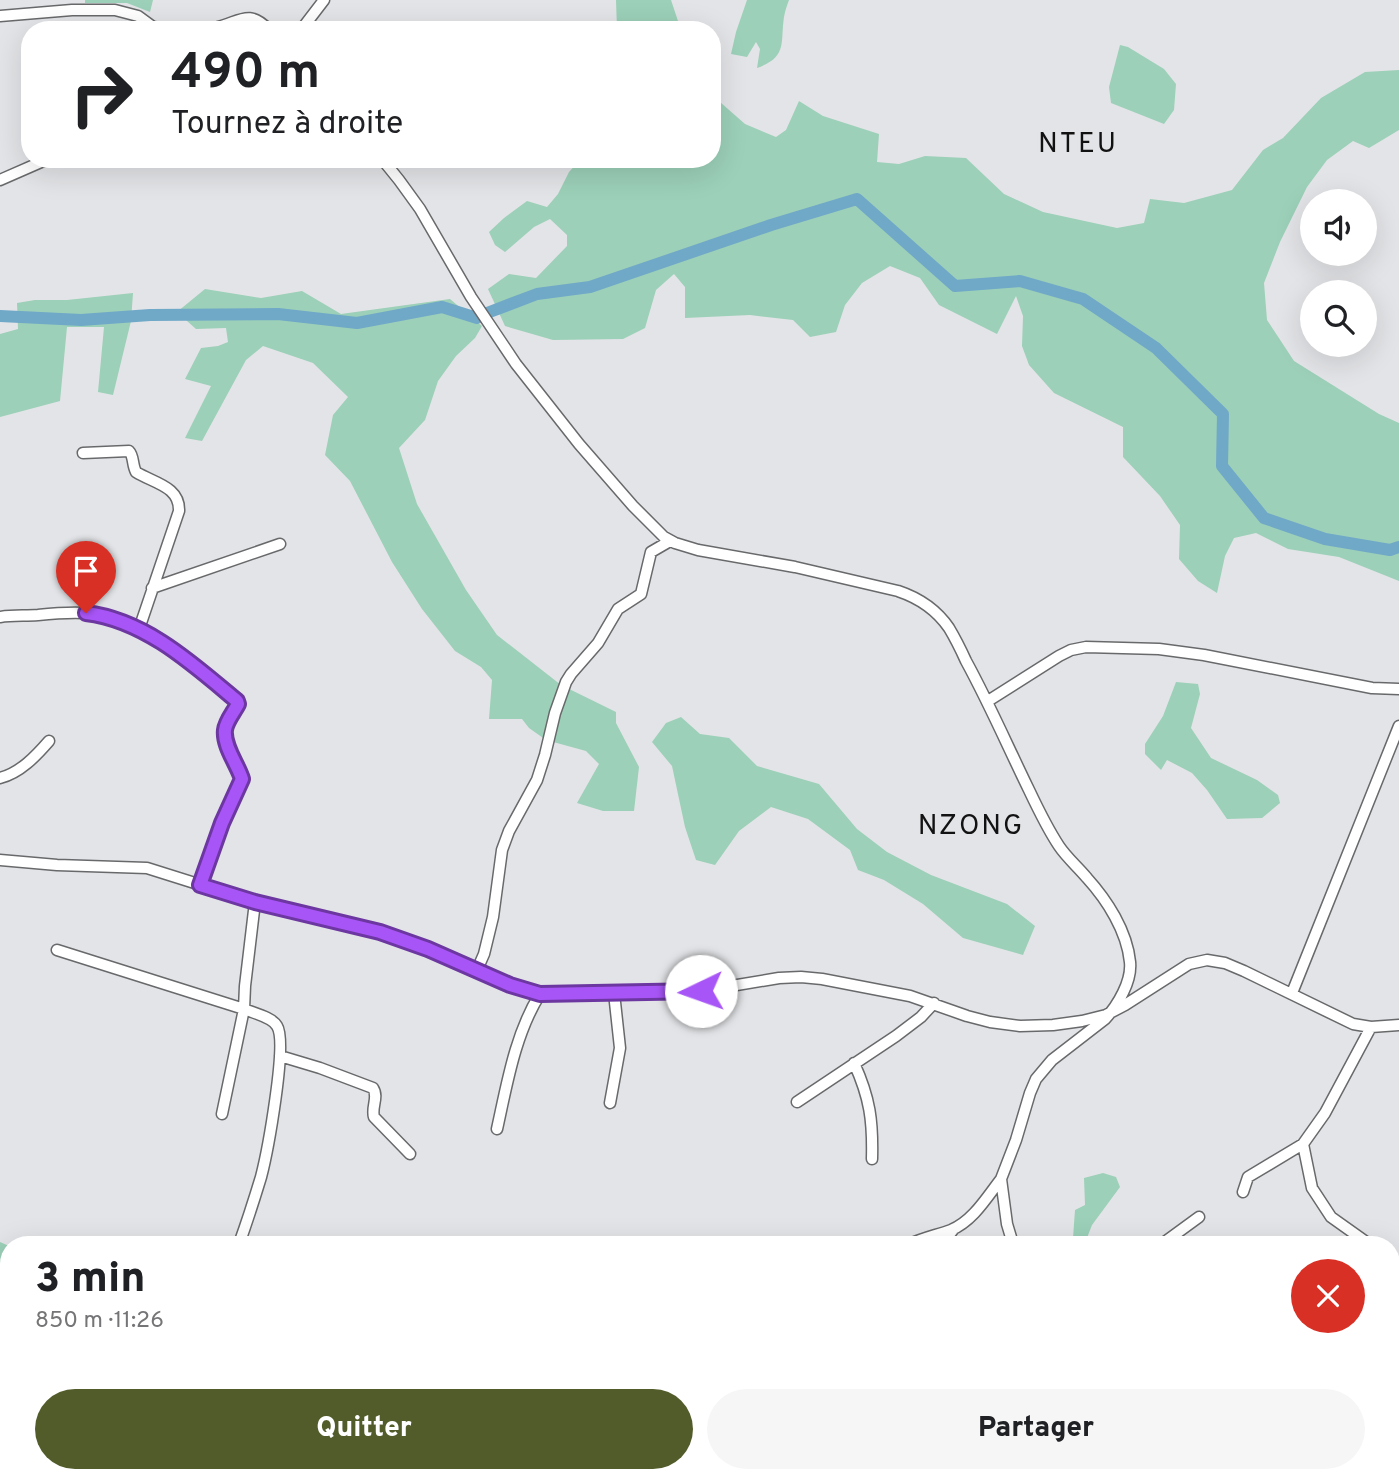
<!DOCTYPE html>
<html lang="fr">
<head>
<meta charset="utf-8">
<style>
  body { margin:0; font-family:Overpass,sans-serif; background:#f6f6f6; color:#202124; height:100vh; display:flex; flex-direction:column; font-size:26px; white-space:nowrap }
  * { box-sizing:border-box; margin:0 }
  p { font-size:23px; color:#757577 }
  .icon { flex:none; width:38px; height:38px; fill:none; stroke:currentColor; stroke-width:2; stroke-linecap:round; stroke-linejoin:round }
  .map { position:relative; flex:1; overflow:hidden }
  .drawer { position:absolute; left:0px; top:1236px; width:1400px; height:247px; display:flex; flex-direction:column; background:#fff; border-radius:28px 28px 0 0; box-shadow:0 7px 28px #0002 }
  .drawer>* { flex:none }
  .hud { position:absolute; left:21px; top:21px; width:700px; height:147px; border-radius:28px; box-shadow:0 7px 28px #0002; background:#fff; color:#202124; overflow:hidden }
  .controls { position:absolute; left:1300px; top:189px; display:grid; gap:14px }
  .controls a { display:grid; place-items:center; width:77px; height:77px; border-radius:50%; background:#fff; box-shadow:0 7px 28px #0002; font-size:35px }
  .pin { position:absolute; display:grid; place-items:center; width:60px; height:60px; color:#fff; margin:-72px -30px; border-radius:50% 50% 50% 0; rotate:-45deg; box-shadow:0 0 7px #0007 }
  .pin .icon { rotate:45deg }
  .me { position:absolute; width:77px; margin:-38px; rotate:267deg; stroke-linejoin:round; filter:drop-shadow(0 0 5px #0008) }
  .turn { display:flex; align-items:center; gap:24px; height:147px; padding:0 35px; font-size:32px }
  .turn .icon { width:91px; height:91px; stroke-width:2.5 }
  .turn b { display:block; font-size:49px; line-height:60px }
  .round { display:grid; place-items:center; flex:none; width:74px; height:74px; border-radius:37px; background:#f6f6f6 }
  .overview { display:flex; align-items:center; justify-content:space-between; height:119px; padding:0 35px }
  h1 { font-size:42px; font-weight:800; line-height:52px }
  .cta { display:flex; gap:14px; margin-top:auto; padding:14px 35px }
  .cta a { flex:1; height:80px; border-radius:42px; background:#525c2b; color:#fff; font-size:28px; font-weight:800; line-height:80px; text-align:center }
  .cta a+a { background:#f6f6f6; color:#202124 }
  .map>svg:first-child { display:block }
  .green { fill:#9cd0b8 }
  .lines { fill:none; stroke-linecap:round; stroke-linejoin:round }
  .river { stroke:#70a8c8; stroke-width:12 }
  .minor-casing { stroke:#68696b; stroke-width:13 }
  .major-casing { stroke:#824e54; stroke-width:16 }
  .minor { stroke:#fff; stroke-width:10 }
  .major { stroke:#d9a9ad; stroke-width:12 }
  .route-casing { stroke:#6d37a1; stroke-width:18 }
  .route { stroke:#a855f7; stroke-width:12 }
  .labels { text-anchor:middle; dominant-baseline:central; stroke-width:7; stroke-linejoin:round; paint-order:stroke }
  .quarter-label { font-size:28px; letter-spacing:2px; fill:#121213; stroke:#e3e4e7 }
</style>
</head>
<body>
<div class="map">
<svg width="1399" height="1482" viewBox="0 0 1399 1482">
  <rect width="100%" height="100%" fill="#e3e4e7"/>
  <!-- green -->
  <path class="green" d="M85,0H153L150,12L127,3H85Z
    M616,0H671L681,30H617Z
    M747,0H789C787,5 785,11 784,17C780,43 788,57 757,68L760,49L756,42L747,57L731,54L736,32Z
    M1120,45L1128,47L1164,69L1176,84L1174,110L1164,124L1111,103L1109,87Z
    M1399,70V130L1369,148L1353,141L1327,160L1307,187L1280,242L1264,283L1267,320L1294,361L1379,414L1399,423V581L1339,557L1288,549L1256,533L1234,538L1225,556L1217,593L1198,581L1179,559L1180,525L1160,496L1123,457V427L1054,393L1029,365L1022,346L1023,316L1016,296L997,334L939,305L920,278L890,266L862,283L845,305L836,332L810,337L793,320L750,315L685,318V287L674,274L656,290L645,328L623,339L553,340L505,326L488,289L509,274L536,278L567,246V235L550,219L534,227L505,252L495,245L489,232L504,218L527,201L547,207L558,194L569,172L581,159H712V95L745,124L776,137L786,130L799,101L823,116L879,134L877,162L899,164L925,156L966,158L1004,194L1043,212L1117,228L1144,223L1150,199L1184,203L1232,190L1263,150L1283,138L1321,98L1365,72Z
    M205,289L261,298L302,291L341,314L450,299L482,326L475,338L456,356L438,381L425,420L399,448L417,504L466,590L497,635L561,685L616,712V723L639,767L634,811H603L577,803L599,764L586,751L546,740L529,728L522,719H489L492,680L481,667L455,651L422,609L392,562L350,481L325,455L333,415L348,397L313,363L263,346L246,360L202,441L185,438L211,386L185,379L201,348L218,346L228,342L226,328L196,329L177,312Z
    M133,293L131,321L113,395L98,392L104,327H67L60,401L0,417V334L18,329L17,303L35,300H67Z
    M1176,682L1198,684L1200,694L1191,728L1211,758L1257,780L1278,795L1280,803L1262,818L1227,819L1207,790L1192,773L1167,760L1161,770L1145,754V744L1163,716Z
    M681,717L700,734L729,738L757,766L819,784L857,829L887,852L931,875L1007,904L1035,926L1023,955L963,938L923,904L884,880L858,870L850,850L808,819L771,807L739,831L715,865L696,860L685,827L672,766L652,742L666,723Z
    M1103,1173L1116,1177L1120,1187L1092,1225L1085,1243L1073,1238L1075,1210L1085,1205L1084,1178Z
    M0,1242L9,1246V1298L4,1297L2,1288L0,1287Z
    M495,1474H589L598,1482H514Z"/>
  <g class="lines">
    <!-- river -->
    <path class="river" d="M487,313L537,294L590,287L771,225L857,199L955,286L1020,281L1083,299L1156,348L1223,414L1222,466L1264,518L1325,539L1390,550L1399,547
      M0,316L81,320L150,315L278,314L357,323L442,307L477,318"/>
    <!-- minor casing -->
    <g class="minor-casing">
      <path id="minor" d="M0,16L72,10H115L138,16L153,27L169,30
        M201,30C207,29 213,29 218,27C241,21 249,9 269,30
        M301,30L324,0
        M382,159L399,180L420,209L471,297L516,364L579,444L633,506L664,537L675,543L698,550L795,567L898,591C919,598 936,609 949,628C955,638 961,650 966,661C989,703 1008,747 1029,790C1038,809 1047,828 1059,846C1067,858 1078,867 1087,878C1107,900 1127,931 1130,962C1132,981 1118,1005 1105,1019L1052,1060L1036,1079L1030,1093L1016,1140L1001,1179L1007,1224L1013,1244
        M0,180L48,159
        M83,453L129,451C134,456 132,465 136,472C153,483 180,486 179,511L139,629
        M152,588L280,544
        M0,617C12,615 25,616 38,615C58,613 82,611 102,615C154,628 197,668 237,701C238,712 225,720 225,732C224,748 238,764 242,779L222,823L200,885
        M988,701L1059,656L1071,650L1086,647L1159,649L1204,655L1372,688L1399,689
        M0,778C20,773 36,756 49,741
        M0,860L57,865L147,868L255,902L380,932L428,949L510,985L540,994L701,991L779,978L801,977L822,979L910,996L967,1016L990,1022L1020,1026L1053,1025L1082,1021L1106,1015L1125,1005L1189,964L1207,960L1225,963L1244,971L1353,1024L1371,1027L1399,1025
        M57,950L244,1009L222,1114
        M477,970L484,954L493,917L502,850L509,831L537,780L545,755L555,713L566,682L571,674L598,643L618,609L641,594L651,552L670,541
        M1292,993L1399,726
        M280,1056L320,1068L373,1088C379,1097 371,1107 374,1117L410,1154
        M854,1063C870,1098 873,1121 872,1159
        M797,1102L896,1036L921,1017L934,1003
        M610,1103L620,1048L614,993
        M497,1129C507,1084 515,1034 540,994
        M1243,1192L1248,1177L1303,1144
        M239,1244C247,1222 254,1200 261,1177C267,1154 288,1043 277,1026C272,1017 253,1013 244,1009L245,986L255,902
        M910,1244C923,1238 937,1235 951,1230C973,1221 987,1197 1001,1179
        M942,1244L953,1230
        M1162,1244L1199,1217
        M1369,1244L1331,1217L1312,1188L1303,1144L1325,1113L1371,1027
        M1391,1260L1399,1266
        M0,1427L7,1397
        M1052,1474V1482
        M126,1482L127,1478L131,1474
        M527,1482L529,1474"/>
    </g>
    <!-- major casing -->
    <g class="major-casing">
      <path id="major" d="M1391,1289L1399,1280
        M0,1396L9,1397
        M352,1474L368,1482
        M1089,1482L1107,1474"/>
    </g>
    <!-- minor -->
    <use href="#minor" class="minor"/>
    <!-- major -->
    <use href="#major" class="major"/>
  </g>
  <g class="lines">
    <!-- route casing -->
    <g class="route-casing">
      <path id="route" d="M86,613C145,620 193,664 237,701L238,704C234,712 226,721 225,730C223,746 238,765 242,779L222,823L200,885L255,902L380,932L428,949L510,985L540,994L701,991"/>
    </g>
    <!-- route -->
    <use href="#route" class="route"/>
  </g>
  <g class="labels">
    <!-- quarter labels -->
    <g class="quarter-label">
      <text x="1078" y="145">NTEU</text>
      <text x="971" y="827">NZONG</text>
    </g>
  </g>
</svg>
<div class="controls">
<a><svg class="icon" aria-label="sound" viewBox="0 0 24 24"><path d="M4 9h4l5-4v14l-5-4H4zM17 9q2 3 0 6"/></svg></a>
<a><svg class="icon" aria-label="search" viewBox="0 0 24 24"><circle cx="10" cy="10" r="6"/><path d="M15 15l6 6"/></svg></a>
</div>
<div class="pin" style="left:86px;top:613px;background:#d93025"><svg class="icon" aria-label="arrive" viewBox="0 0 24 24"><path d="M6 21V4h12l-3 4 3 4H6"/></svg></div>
<svg class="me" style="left:701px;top:991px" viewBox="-20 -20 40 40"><circle r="19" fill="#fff"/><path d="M0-13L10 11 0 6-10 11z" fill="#a855f7"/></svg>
<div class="hud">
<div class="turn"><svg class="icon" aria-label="right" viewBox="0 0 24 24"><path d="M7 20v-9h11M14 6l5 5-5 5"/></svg><div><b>490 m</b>Tournez à droite</div></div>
</div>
<section class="drawer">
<div class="overview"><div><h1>3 min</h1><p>850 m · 11:26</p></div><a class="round" style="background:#d93025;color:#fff"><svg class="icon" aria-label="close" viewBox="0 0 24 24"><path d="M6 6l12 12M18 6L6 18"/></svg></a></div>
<div class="cta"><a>Quitter</a><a>Partager</a></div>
</section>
</div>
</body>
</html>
